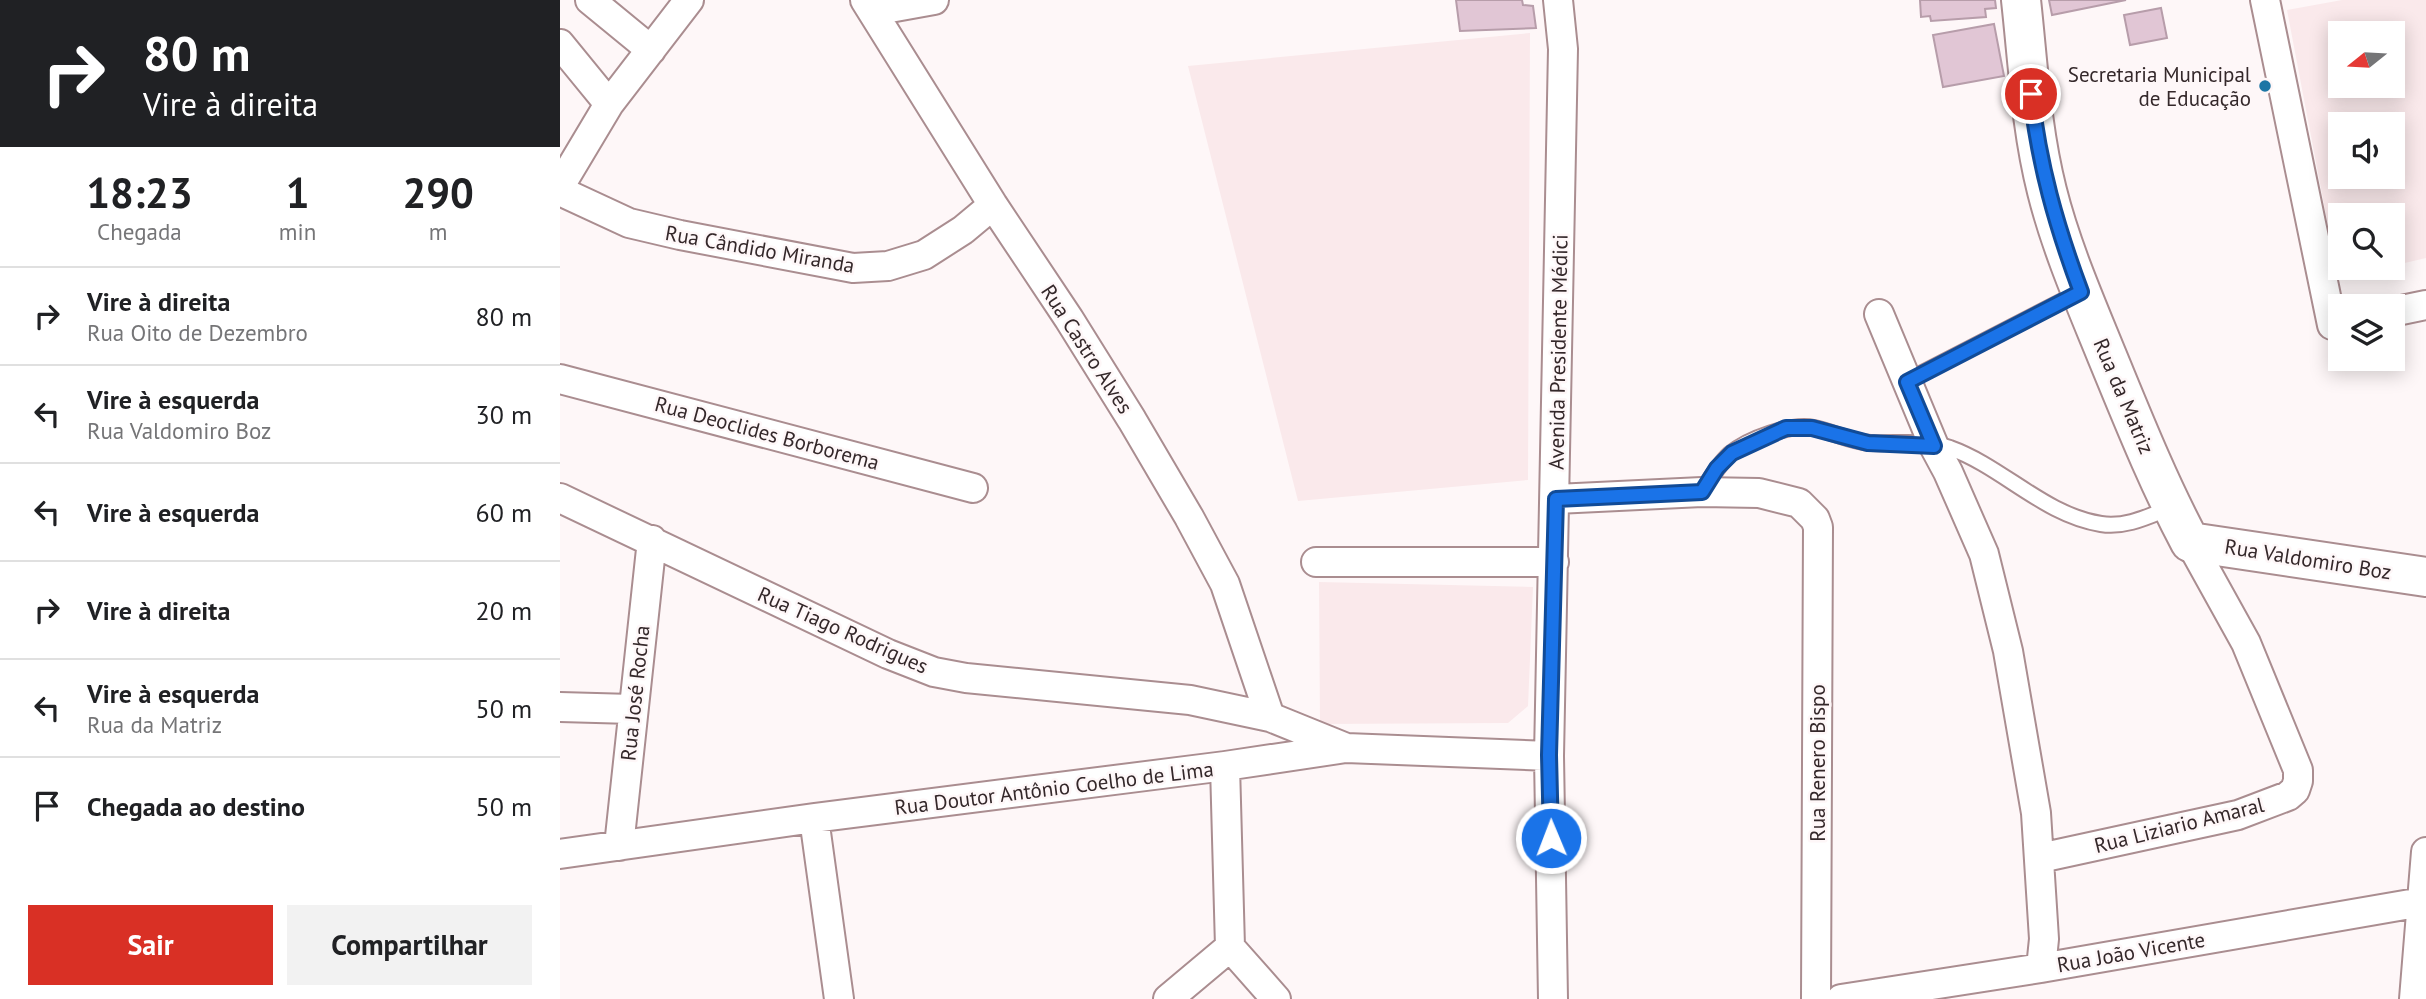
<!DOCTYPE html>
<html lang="pt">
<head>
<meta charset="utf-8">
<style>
  body { margin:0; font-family:"PT Sans",sans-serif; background:#f2f2f2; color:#202124; height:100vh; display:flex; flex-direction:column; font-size:26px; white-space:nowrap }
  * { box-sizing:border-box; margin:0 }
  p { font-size:23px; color:#757577 }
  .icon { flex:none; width:38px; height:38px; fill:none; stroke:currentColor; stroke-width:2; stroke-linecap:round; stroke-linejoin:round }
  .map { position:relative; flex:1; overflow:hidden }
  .drawer { display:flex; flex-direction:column; background:#fff; width:560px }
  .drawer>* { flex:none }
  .top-card { background:#202124; color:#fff; overflow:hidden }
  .needle { width:46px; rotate:252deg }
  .fabs { position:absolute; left:1768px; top:21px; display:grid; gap:14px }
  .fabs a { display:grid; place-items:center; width:77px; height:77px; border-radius:0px; background:#fff; box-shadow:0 4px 18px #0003; font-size:35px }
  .pin { position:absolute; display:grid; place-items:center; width:60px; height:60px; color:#fff; margin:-30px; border:4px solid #fff; border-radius:50%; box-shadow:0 2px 7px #0007 }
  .me { position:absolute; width:77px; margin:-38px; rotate:359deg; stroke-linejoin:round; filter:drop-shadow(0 0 5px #0008) }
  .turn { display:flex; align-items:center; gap:24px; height:147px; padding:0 28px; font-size:32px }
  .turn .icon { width:91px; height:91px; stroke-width:2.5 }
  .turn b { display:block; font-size:49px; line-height:60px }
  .eta { display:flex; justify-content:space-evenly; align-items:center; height:119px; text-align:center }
  .eta b { font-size:42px; font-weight:700; line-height:49px }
  .cta { display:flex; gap:14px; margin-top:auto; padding:14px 28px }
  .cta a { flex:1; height:80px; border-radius:0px; background:#d93025; color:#fff; font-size:28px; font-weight:700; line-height:80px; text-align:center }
  .cta a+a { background:#f2f2f2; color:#202124 }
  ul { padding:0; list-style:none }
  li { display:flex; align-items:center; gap:21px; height:98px; padding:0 28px; border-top:2px solid #e0e0e0 }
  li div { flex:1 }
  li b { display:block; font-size:26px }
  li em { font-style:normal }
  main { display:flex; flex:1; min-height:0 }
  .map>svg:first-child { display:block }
  .built { fill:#fae9eb; fill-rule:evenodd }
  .building { fill:#e1c6d5; stroke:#b79daa; stroke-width:2 }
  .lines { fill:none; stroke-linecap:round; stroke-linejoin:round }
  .lane-casing { stroke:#aa8d90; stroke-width:18 }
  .street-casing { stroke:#aa8d90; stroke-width:32 }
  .secondary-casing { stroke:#aa8d90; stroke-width:42 }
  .lane { stroke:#fff; stroke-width:14 }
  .street { stroke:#fff; stroke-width:28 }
  .secondary { stroke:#fff; stroke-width:38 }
  .route-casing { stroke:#114b97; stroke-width:18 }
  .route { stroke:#1a73e8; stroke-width:12 }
  .poi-dot { fill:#1d76a5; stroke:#fef7f8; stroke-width:2.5 }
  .labels { text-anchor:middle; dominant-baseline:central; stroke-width:5; stroke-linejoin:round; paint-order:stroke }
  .poi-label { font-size:21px; fill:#34282a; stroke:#fef7f8; text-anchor:end }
  .street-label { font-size:21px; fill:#34282a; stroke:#fef7f8 }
</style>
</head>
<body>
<main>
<section class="drawer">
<div class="top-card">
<div class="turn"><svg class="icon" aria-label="right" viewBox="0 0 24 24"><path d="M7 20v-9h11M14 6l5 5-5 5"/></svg><div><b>80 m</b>Vire à direita</div></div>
</div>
<div class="eta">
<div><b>18:23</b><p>Chegada</p></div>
<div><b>1</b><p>min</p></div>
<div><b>290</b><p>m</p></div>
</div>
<ul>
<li><svg class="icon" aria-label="right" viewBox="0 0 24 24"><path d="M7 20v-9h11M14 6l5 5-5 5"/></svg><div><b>Vire à direita</b><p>Rua Oito de Dezembro</p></div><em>80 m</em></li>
<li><svg class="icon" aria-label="left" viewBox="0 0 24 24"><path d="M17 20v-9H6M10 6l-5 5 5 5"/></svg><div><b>Vire à esquerda</b><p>Rua Valdomiro Boz</p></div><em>30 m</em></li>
<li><svg class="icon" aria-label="left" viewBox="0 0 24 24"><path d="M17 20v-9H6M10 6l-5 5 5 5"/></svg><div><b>Vire à esquerda</b></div><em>60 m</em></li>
<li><svg class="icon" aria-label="right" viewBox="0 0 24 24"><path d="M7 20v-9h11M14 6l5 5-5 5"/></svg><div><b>Vire à direita</b></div><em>20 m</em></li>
<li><svg class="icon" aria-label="left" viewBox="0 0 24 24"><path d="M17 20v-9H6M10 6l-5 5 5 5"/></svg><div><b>Vire à esquerda</b><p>Rua da Matriz</p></div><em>50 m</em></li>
<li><svg class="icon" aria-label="arrive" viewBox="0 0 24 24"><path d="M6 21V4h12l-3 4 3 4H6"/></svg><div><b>Chegada ao destino</b></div><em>50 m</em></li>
</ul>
<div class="cta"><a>Sair</a><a>Compartilhar</a></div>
</section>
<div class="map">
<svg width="1866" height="999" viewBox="0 0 1866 999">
  <rect width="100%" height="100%" fill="#fef7f8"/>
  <!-- built -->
  <path class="built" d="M1782,0H1866V258L1832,266V215H1780V268H1822L1778,278L1727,10ZM1780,33H1832V86H1780ZM1780,124H1832V177H1780Z
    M970,33L968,480L738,501L628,66Z
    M759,582L973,587L968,706L948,723L760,724Z"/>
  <!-- building -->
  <path class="building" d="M896,0H962L963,5L973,6L976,28L900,31Z
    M1360,0H1435L1436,8L1425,9L1426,17L1371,21L1370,16L1361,17Z
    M1489,0H1566L1492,15Z
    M1601,8L1607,38L1570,45L1564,15Z
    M1434,24L1444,76L1383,87L1373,35Z"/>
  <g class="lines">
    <!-- lane casing -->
    <g class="lane-casing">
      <path id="lane" d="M1347,381L1520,292
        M1142,492C1150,479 1158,465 1170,454C1188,439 1231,423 1254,428C1273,432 1292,442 1311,443C1336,444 1366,440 1390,448C1443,467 1484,515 1541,524C1566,528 1589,516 1612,507"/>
    </g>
    <!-- street casing -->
    <g class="street-casing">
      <path id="street" d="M30,0L91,50
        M305,0L433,205L509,319L572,420L629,517L665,584L710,717
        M1705,0L1772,325L1780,324
        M313,11L374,0
        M0,44L49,104
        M0,186L49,104L129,0
        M0,191L69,223L120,235L293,268L328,266L364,255L403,230L433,205
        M1832,312L1866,305
        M1319,314L1374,446L1388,472L1424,554L1448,651L1476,813L1484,939L1481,968
        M0,379L413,488
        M0,498L328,654L374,672L406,678L630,700L710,717L784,747
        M996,499L1142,492L1199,493L1239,503L1255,519L1258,527L1256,999
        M756,562H994
        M0,707L72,709
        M254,818L279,999
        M59,846L92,540
        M0,854L254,818L665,766L786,748L989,756
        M1480,858L1678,815L1728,796L1735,790L1738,781V770L1686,643L1630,542
        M670,947L716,999
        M608,999L670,947L665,766
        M993,999L989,756L1003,49L998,0
        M1281,999L1481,968L1862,902
        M1854,999L1866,852"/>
    </g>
    <!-- secondary casing -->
    <g class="secondary-casing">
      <path id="secondary" d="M1461,0C1468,63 1471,128 1487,191C1501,247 1525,302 1547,356C1573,419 1598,482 1630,542L1866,577"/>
    </g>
    <!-- lane -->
    <use href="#lane" class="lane"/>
    <!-- street -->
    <use href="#street" class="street"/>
    <!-- secondary -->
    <use href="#secondary" class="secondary"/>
  </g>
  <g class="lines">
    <!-- route casing -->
    <g class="route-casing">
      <path id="route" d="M991,838L989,755L996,499L1142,492L1157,468L1172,453L1226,428H1252L1308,443L1374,446L1347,382L1521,292C1496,225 1479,165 1471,94"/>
    </g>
    <!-- route -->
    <use href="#route" class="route"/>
  </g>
  <!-- markers -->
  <circle class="poi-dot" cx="1705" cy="86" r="7"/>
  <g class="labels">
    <!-- poi labels -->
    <g class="poi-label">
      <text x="1691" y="74">Secretaria Municipal<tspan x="1691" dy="24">de Educação</tspan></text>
    </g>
    <!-- street labels -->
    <g class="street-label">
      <text transform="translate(200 249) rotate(10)">Rua Cândido Miranda</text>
      <text transform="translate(527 349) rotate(57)">Rua Castro Alves</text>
      <text transform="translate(998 352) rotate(-89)">Avenida Presidente Médici</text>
      <text transform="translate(1564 396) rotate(67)">Rua da Matriz</text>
      <text transform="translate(207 433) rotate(15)">Rua Deoclides Borborema</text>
      <text transform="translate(1748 559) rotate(9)">Rua Valdomiro Boz</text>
      <text transform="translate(283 630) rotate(24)">Rua Tiago Rodrigues</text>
      <text transform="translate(75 693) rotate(-84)">Rua José Rocha</text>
      <text transform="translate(1257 763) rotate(-90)">Rua Renero Bispo</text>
      <text transform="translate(494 788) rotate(-7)">Rua Doutor Antônio Coelho de Lima</text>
      <text transform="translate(1619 825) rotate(-14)">Rua Liziario Amaral</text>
      <text transform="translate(1571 952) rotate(-10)">Rua João Vicente</text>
    </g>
  </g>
</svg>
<div class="fabs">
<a><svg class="needle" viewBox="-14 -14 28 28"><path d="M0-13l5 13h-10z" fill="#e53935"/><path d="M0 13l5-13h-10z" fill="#757577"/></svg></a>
<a><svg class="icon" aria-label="sound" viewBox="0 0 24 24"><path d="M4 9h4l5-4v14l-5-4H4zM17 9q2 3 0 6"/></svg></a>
<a><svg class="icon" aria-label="search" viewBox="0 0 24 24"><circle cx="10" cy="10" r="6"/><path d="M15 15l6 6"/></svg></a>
<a><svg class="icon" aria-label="layers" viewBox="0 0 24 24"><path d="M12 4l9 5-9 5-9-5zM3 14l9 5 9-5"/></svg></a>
</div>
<div class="pin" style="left:1471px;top:94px;background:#d93025"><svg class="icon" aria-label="arrive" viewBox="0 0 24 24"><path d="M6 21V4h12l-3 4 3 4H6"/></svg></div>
<svg class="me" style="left:991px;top:838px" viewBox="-20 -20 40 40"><circle r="17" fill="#1a73e8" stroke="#fff" stroke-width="3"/><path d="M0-11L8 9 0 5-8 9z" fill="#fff"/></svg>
</div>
</main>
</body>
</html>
